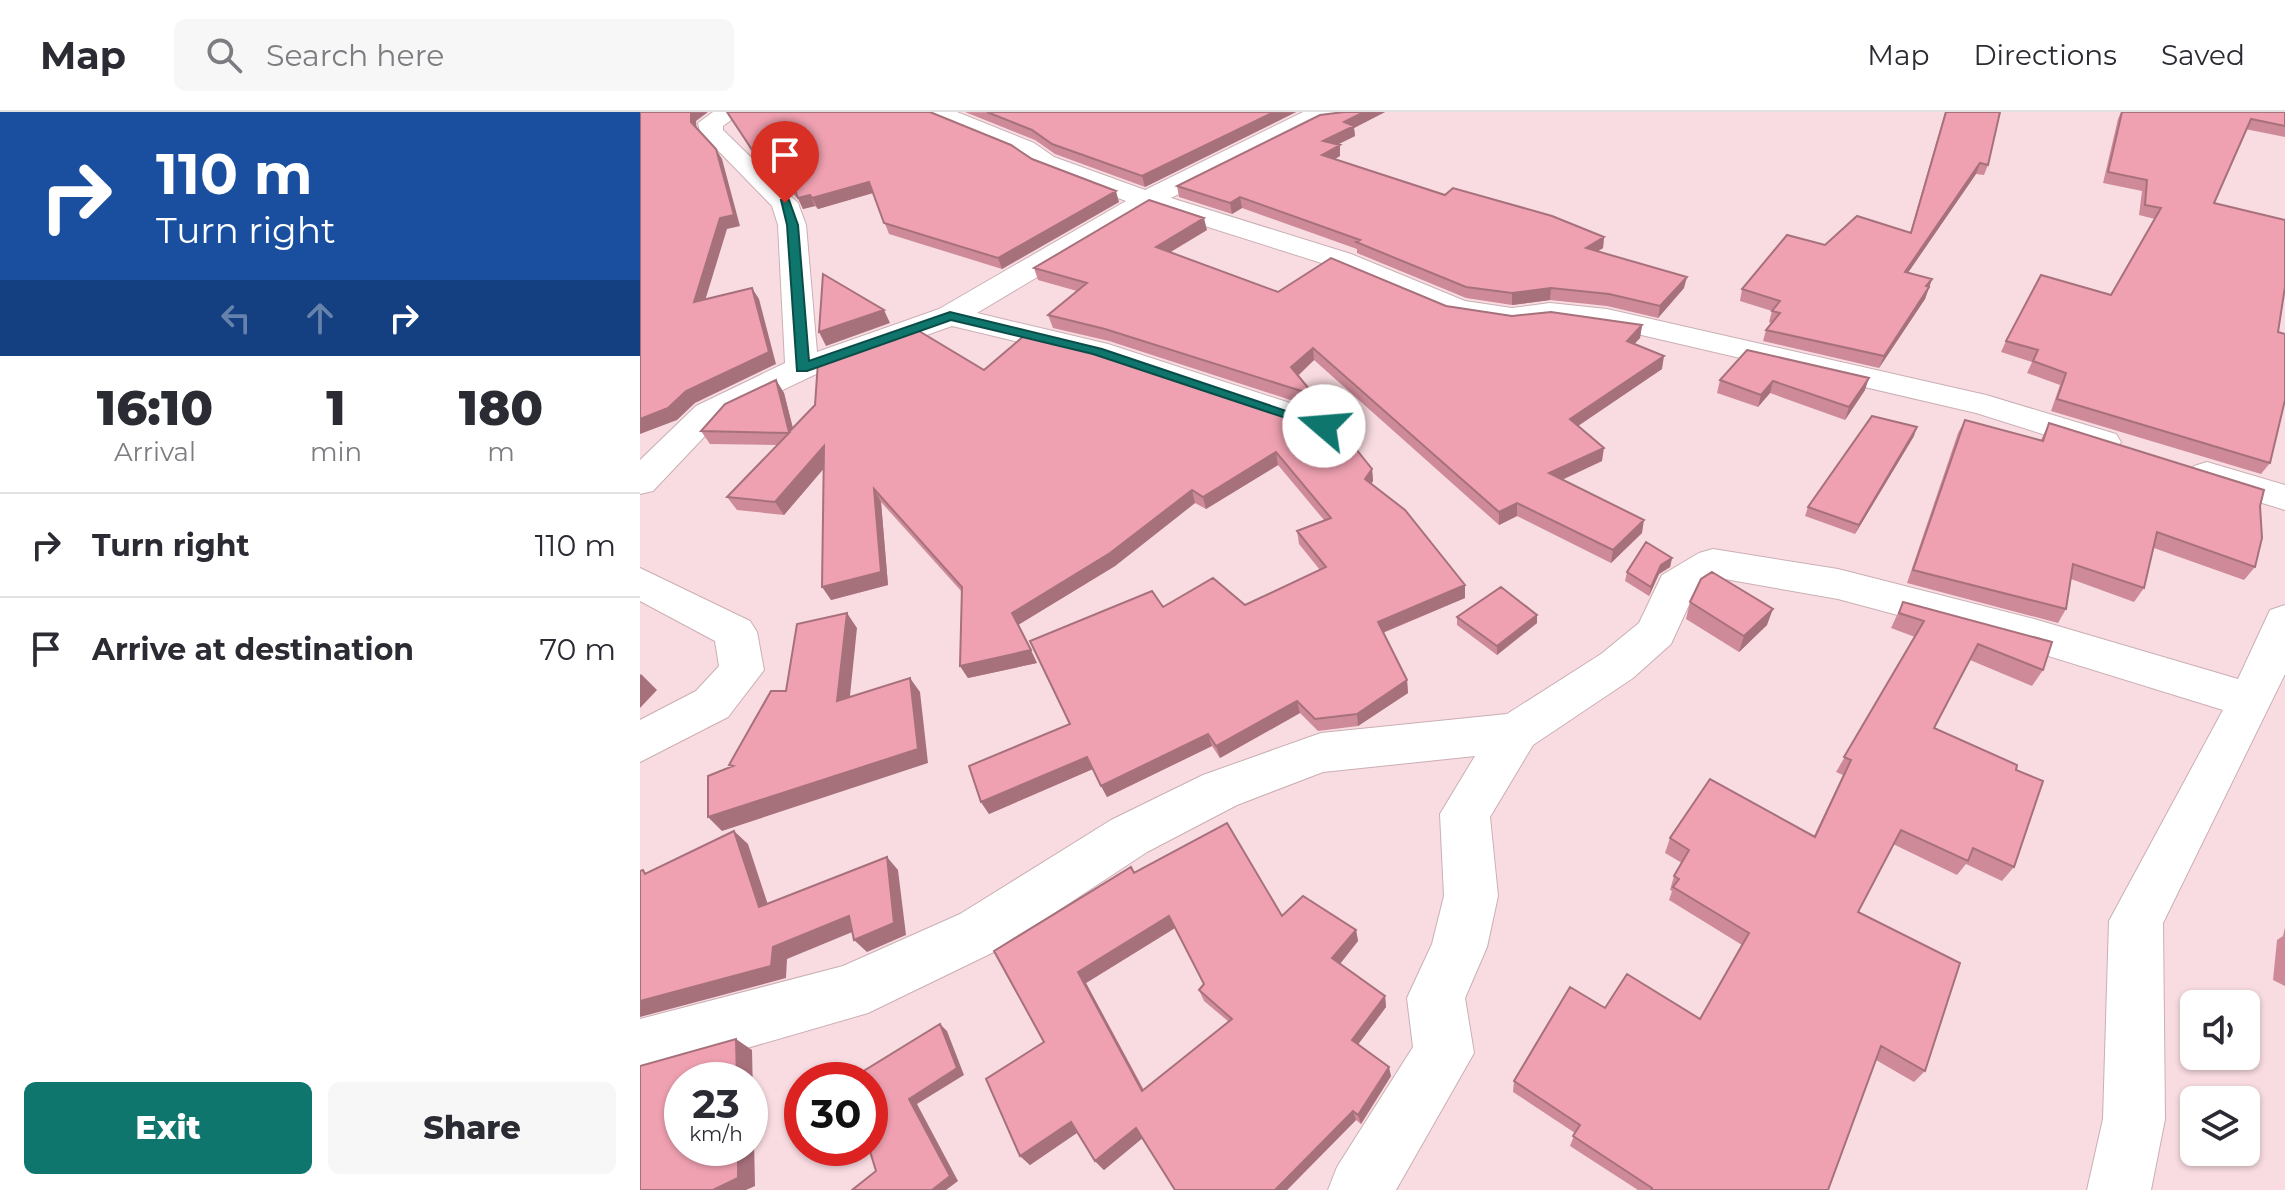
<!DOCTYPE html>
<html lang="en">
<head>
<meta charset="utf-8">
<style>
  body { margin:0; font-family:Montserrat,sans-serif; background:#f7f7f7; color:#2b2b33; height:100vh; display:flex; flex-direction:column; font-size:30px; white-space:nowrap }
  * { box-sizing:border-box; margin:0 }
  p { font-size:26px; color:#7c7c81 }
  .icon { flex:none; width:44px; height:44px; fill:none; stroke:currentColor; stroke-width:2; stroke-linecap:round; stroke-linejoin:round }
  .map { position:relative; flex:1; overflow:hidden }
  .drawer { display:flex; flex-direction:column; background:#fff; width:640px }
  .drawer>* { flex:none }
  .banner { background:#1a4fa0; color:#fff; overflow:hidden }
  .fabs { position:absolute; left:1540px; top:878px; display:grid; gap:16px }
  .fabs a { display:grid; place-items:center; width:80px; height:80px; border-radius:12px; background:#fff; box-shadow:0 2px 6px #0004; font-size:40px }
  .speed { position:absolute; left:24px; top:950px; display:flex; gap:16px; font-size:40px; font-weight:700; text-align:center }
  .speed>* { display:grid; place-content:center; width:104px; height:104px; border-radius:50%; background:#fff; box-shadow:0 2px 6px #0004; line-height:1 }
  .speed small { font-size:20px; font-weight:400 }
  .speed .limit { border:12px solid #d22; background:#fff; color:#111 }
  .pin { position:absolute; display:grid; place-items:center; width:68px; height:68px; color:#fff; margin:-82px -34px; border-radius:50% 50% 50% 0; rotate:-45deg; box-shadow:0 0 8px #0007 }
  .pin .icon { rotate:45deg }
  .me { position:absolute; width:88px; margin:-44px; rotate:288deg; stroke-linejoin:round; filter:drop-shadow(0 0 6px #0008) }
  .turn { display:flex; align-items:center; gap:28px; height:168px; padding:0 24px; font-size:36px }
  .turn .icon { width:104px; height:104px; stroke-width:2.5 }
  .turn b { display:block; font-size:56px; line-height:68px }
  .lanes { display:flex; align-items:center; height:76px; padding:0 24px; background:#0003; justify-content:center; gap:40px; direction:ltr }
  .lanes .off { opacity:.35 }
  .eta { display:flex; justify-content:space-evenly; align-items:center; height:136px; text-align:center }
  .eta b { font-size:48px; font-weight:800; line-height:56px }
  .action { display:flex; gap:16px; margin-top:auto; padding:16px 24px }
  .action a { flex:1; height:92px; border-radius:12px; background:#0f766e; color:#fff; font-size:32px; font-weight:800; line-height:92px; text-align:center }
  .action a+a { background:#f7f7f7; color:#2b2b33 }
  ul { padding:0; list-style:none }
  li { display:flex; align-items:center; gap:24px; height:104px; padding:0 24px; border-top:2px solid #e1e1e2 }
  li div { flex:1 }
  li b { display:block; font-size:30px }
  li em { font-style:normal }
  header { display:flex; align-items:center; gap:48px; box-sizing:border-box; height:112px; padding:0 40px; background:#fff; border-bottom:2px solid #e1e1e2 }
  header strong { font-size:38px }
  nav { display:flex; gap:44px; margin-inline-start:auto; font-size:28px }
  .search { width:560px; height:72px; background:#f7f7f7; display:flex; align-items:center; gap:20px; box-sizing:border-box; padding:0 28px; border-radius:12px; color:#7c7c81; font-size:30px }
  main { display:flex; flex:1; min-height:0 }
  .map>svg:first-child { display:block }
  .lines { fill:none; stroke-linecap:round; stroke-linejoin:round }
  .minor-casing { stroke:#caafb4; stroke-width:2 }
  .minor { fill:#fff; fill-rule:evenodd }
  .wall { fill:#ce8a98; fill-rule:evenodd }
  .shaded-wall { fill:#a7717c }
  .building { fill:#efa1b1; stroke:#a7717c; stroke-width:2; fill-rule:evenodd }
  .route { fill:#0f766e; stroke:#0a4d48; stroke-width:2 }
</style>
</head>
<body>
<header>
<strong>Map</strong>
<div class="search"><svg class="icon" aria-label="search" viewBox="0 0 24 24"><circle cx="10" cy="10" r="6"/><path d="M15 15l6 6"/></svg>Search here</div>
<nav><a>Map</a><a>Directions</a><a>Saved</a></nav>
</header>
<main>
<section class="drawer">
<div class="banner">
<div class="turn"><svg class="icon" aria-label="right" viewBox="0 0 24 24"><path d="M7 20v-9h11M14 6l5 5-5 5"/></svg><div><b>110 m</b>Turn right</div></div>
<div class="lanes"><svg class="icon off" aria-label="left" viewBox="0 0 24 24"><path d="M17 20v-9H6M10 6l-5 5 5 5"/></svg><svg class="icon off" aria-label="ahead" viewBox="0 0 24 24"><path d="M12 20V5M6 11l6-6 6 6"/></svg><svg class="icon" aria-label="right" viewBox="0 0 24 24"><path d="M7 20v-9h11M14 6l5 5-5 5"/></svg></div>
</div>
<div class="eta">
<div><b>16:10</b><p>Arrival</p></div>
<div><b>1</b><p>min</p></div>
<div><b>180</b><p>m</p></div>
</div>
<ul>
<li><svg class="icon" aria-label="right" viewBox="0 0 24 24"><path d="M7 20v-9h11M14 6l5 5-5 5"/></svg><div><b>Turn right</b></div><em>110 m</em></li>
<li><svg class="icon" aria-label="arrive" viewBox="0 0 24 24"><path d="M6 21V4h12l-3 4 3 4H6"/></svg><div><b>Arrive at destination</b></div><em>70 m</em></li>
</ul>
<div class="action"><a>Exit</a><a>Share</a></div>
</section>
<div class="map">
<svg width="1645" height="1078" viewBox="0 0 1645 1078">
  <rect width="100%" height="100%" fill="#f9dce2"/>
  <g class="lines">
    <!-- minor casing -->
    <g class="minor-casing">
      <path id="minor" d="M73,0H102L83,14V18L158,91L166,113L177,240L299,197L486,89L396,55L376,41L289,5L285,0H317L394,31L414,45L505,78L663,0H721L709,7L680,10L531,86L711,142L825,189L872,196L910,191L967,197L1346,283L1476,322L1481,330L1476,338L1463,341L1336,301L967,215L910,209L872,214L807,204L691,154L511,97L337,201L468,232L696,306L702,314L696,322L684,325L672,322L446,246L312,214L174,263L80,308L13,379L0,382V348L56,294L145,251L138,113L132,94L60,20L58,11Z
        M1567,350L1645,373V398L1554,370L1548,362L1554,354Z
        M1073,437L1198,457L1394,507L1598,567L1630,498L1645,493V562L1523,811L1525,1007L1511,1078H1447L1463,1007L1469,809L1583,598L1392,539L1198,487L1079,466L1054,482L1031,532L993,566L893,633L850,705L858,784L847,835L825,886L834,941L756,1078H688L697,1055L773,935L767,886L792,832L804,784L800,702L835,644L683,660L597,693L507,740L358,838L228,901L0,967V907L203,854L320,802L471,708L563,663L664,627L681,621L867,602L961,542L999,511L1022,463L1059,441Z
        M0,456L110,509L117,520L124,558L88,605L0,650V608L56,579L79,554L75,529L0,489Z"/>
    </g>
    <!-- minor -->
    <use href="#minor" class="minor"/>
  </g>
  <!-- wall -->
  <path class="wall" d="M87,0L392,47L479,90L362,157L249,122L233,81L178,97L175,94L163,97L158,87L116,46Z
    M325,0H656L505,75L415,42L395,28Z
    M704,0H745L714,16L715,24L697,33L700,44L695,47L805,83L964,125L963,136L958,139L1044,176L1018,206L967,194L910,188L872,193L826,186L717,141V137L602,96L592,102L539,85L537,74Z
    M1305,0L1348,53L1344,63L1336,62L1268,160L1292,167L1285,187L1239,256L1123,229L1126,218L1131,211L1129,210L1132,199L1100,189L1102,177L1185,133L1270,121Z
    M1481,0H1645V25L1605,17L1574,91L1638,220L1630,351L1621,362L1411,299L1420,273L1387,261L1392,250L1361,240L1366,229L1471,183L1515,107L1499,103L1502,79L1463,71L1478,7Z
    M567,118L530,140L638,180L806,194L872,204L1002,213L1000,226L994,232L1022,257L938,314L962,349L922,368L1002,421L971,451L877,404L859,413L674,248L658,264L674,283L675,296L469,229L413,216L408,203L437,179L398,168L394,156Z
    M1107,238L1225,278L1205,308L1130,281L1118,295L1077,281L1080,268Z
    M344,258L732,357L733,369L731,372L825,486L743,521L767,568L768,581L718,614L678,619L660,601L580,646L572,634L467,685L453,657L349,702L341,690L430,612L523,495L605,493L680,458L659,432L657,419L684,408L638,353L566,397L555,391L475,454L378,513L397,551L328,566L320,554L322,480L241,390L248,473L191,488L184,356L144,403L97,398L87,385L137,333L70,332L61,319L136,268L144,281L153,316Z
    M1325,308L1401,328L1409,311L1620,394L1615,455L1604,468L1514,436L1504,476L1494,490L1431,467L1426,497L1418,511L1267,471L1318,321Z
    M1274,324L1215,422L1165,404L1168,395Z
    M1032,446L1030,455L1019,462L1009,484L985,469L987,460Z
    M1050,490L1127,513L1099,540L1046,507Z
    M1263,490L1403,558L1392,574L1330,548L1294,616L1376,658L1374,755L1362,769L1326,752L1317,763L1253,732L1218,800L1285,959L1274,970L1236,948L1188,1078H998L930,1034L935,1021L873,980L874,969L965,896L1060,907L1102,833L1029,788L1032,779L1030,778L1034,764L1042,751L1025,741L1030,726L1174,724L1203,663L1196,660L1275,525L1251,516Z
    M897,503V511L857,543L817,513V505Z
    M494,761L642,804L716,818L718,829L700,852L745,884L746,895L718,932L751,964L721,1012L716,1008L647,1078H535L502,1026L464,1058L455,1049L437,1020L390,1053L380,1044L404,930ZM535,816L564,872L559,878L564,889L589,910L504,978L446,871Z
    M1645,815V874L1633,868L1637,828L1643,824Z"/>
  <!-- shaded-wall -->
  <path class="shaded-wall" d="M51,0H68L56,9L57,21L51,10Z
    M634,0H656L505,75L502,64Z
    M724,0H745L714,16L715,24L684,39L683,29L704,10Z
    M700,33V44L683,54L682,43Z
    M76,37L82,47L100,114L87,117L61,202L54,190Z
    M1340,51L1336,62L1261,171L1265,160Z
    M229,70L233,81L178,97L172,86Z
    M476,79L479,90L362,157L358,146Z
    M170,83L175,94L163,97L158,86Z
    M600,85L602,96L592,102L590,91Z
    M564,106L567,118L519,147L516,135Z
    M964,125L963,136L945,147L946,136Z
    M1047,165L1044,176L1018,206L1020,194Z
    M1292,167L1285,187L1239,256L1244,244L1286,174Z
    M112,176L119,187L136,252L55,291L37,308L0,322V307Z
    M911,176L910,188L872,193V181Z
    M244,198L250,211L186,234L179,220Z
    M1002,213L1000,226L985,242L987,229Z
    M673,236L674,248L653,268L651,255Z
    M1024,244L1022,257L929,320L930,307Z
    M1229,266L1225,278L1205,308L1209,295Z
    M136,268L144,281L157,333L149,320Z
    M1133,269L1130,281L1118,295L1121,283Z
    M1277,315L1274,324L1215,422L1219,413Z
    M184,334L192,347L144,403L135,390Z
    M964,336L962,349L908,374L909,361Z
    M636,340L638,353L566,397L563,385Z
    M732,357L733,369L726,380L725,367Z
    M234,377L241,390L248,473L191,488L182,475Z
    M552,378L555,391L475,454L378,513L372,501Z
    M877,391V404L859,413V400Z
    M1004,408L1002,421L971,451L973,438Z
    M1032,446L1030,455L1019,462L1009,484L1011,475L1021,453Z
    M825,473V486L739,522L738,510Z
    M1133,497L1127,513L1099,540L1104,524Z
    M207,501L217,516L208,603L197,589Z
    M897,503V511L857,543V534Z
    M391,538L397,551L328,566L320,554Z
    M1,562L17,578L0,596V563Z
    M270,566L280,580L288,651L82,719L68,705Z
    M767,568L768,581L718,614L717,602Z
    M657,589L660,601L580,646L576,634Z
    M568,622L572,634L467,685L461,674Z
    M447,645L453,657L349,702L341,690Z
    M94,719L108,732L133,808L119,795Z
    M247,745L258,758L266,823L227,840L214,828Z
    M209,804L222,816L147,847L146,866L0,905V889Z
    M529,804L535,816L446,871L509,989L502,979L438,860Z
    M716,818L718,829L695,858L692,846Z
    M745,884L746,895L714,938L712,928Z
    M300,912L307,919L324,963L277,992L318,1069L306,1078H292L269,987Z
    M96,927L112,938L115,1074L106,1078H73L98,1036H110V968H97Z
    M749,955L751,964L721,1012L718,1003Z
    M713,999L716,1008L647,1078H635Z
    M431,1010L440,1019L390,1053L380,1044Z
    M496,1016L504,1025L464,1058L455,1049Z"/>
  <!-- building -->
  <path class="building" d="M0,0H51V10L76,37L94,103L80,106L54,190L112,176L129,240L46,279L28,296L0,307Z
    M87,0H290L371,33L392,47L476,79L358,146L244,111L229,70L172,86L170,83L158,86L155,78L111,36Z
    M347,0H634L502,64L412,32L392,18Z
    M704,0H724L704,10L714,14L683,29L700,33L682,43L805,83L813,76L912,104L964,125L946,136L1047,165L1020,194L969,182L911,176L872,181L826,175L716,130L720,128L600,85L590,91L537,74L680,3Z
    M1306,0H1360L1348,53L1340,51L1265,160L1292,167L1286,174L1289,175L1244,244L1126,218L1140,201L1132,199L1140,189L1102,177L1147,123L1185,133L1217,104L1271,121Z
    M1482,0H1645V14L1611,7L1574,91L1645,108V175L1638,220L1645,222V288L1630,351L1417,287L1426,261L1393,249L1398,238L1366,229L1401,163L1471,183L1521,96L1505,93L1507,68L1468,60Z
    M509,88L564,106L516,135L638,180L691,146L806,194L872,204L911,200L1002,213L987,229L1024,244L930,307L964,336L909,361L1004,408L973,438L877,391L859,400L673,236L651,255L674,283L465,217L408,203L447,171L394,156Z
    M183,162L244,198L179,220Z
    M274,216L344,258L385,223L441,236L670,312L683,315L696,312L732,357L725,367L765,398L825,473L738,510L767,568L717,602L675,607L657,589L576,634L568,622L461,674L447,645L341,690L329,654L430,612L390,529L512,479L523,495L573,466L605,493L686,455L657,419L691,406L636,340L563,385L552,378L470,441L372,501L391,538L320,554L322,475L234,377L241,460L182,475L184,334L135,390L87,385L149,321L61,319L85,292L136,268L149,320L175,293L178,250Z
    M1107,238L1229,266L1209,295L1133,269L1121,283L1080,268Z
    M1232,304L1277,315L1219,413L1168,395Z
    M1325,308L1403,329L1409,311L1624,378L1620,394L1622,426L1615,455L1517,420L1504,476L1433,452L1426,497L1273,458Z
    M1006,430L1032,446L1021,453L1011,475L987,460Z
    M1072,460L1133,497L1104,524L1050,490L1061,467Z
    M861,475L897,503L857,534L817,505Z
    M1263,490L1412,530L1403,558L1338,532L1294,616L1377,653L1376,658L1403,669L1374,755L1333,736L1328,749L1261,718L1218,800L1320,851L1285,959L1241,934L1188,1078H1011L1012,1076L933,1024L940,1013L874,969L930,875L965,896L987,862L1060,907L1109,821L1033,775L1039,767L1034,764L1049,738L1030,726L1070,667L1175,725L1211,648L1204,645L1284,509L1259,501Z
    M207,501L197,589L270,566L278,637L68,705V664L93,654L89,653L131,579H146L157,512Z
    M587,711L642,804L663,784L716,818L692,846L745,884L712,928L749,955L718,1003L713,999L635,1078H535L496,1016L455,1049L431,1010L380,1044L346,967L404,930L354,839L491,755L494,761ZM529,804L564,872L559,878L592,907L502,979L438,860Z
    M94,719L119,795L247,745L254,811L214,828L209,804L133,835L131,854L0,889V759L3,758L5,762Z
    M300,912L317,956L269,987L310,1064L292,1078H212L236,1059L229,1036H230V968H209Z
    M96,927L97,968H42V1036H98V1066L73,1078H0V954Z"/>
  <!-- route -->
  <path class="route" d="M141,88H149L158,113L169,249L310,200L462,237L691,314L679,317L453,242L311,208L167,259H157L147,113Z"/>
</svg>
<div class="fabs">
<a><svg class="icon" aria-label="sound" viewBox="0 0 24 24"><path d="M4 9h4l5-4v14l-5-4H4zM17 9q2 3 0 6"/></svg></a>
<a><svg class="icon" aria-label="layers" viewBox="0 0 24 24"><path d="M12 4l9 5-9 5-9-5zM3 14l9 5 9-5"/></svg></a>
</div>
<div class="speed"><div>23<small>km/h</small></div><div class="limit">30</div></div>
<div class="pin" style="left:145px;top:91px;background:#d93025"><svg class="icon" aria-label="arrive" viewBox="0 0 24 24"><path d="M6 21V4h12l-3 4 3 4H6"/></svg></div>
<svg class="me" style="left:684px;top:314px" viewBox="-20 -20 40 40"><circle r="19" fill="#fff"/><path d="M0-13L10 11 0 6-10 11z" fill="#0f766e"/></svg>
</div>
</main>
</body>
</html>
